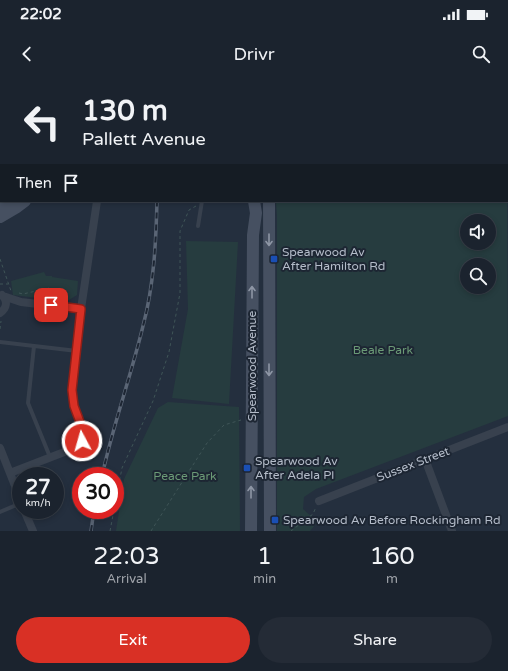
<!DOCTYPE html>
<html lang="en">
<head>
<meta charset="utf-8">
<style>
  body { margin:0; font-family:"Varela Round",sans-serif; background:#242b36; color:#f1f3f6; height:100vh; display:flex; flex-direction:column; font-size:15px; white-space:nowrap }
  * { box-sizing:border-box; margin:0 }
  p { font-size:13px; color:#a0a4aa }
  .icon { flex:none; width:22px; height:22px; fill:none; stroke:currentColor; stroke-width:2; stroke-linecap:round; stroke-linejoin:round }
  .map { position:relative; height:451px; overflow:hidden }
  .panel { display:flex; flex-direction:column; background:#1b232e; flex:1 }
  .panel>* { flex:none }
  .top-card { position:absolute; left:0px; top:0px; width:508px; height:122px; box-shadow:0 2px 6px #0003,0 0 0 1px #39404a; background:#1b232e; color:#f1f3f6; overflow:hidden }
  .fabs { position:absolute; left:460px; top:134px; display:grid; gap:8px }
  .fabs a { display:grid; place-items:center; width:36px; height:36px; border-radius:50%; background:#1b232e; box-shadow:0 2px 6px #0003,0 0 0 1px #39404a; font-size:20px }
  .speed { position:absolute; left:12px; top:387px; display:flex; gap:8px; font-size:20px; font-weight:700; text-align:center }
  .speed>* { display:grid; place-content:center; width:52px; height:52px; border-radius:50%; background:#1b232e; box-shadow:0 2px 6px #0003,0 0 0 1px #39404a; line-height:1 }
  .speed small { font-size:10px; font-weight:400 }
  .speed .limit { border:6px solid #d22; background:#fff; color:#111 }
  .pin { position:absolute; display:grid; place-items:center; width:34px; height:34px; color:#fff; margin:-17px; border-radius:8px; box-shadow:0 2px 6px #0006 }
  .me { position:absolute; width:44px; margin:-22px; rotate:354deg; stroke-linejoin:round; filter:drop-shadow(0 0 3px #0008) }
  .turn { display:flex; align-items:center; gap:14px; height:84px; padding:0 16px; font-size:18px }
  .turn .icon { width:52px; height:52px; stroke-width:2.5 }
  .turn b { display:block; font-size:28px; line-height:34px }
  .then { display:flex; align-items:center; height:38px; padding:0 16px; background:#0003; gap:8px; font-size:15px }
  .eta { display:flex; justify-content:space-evenly; align-items:center; height:68px; text-align:center }
  .eta b { font-size:24px; font-weight:600; line-height:28px }
  .cta { display:flex; gap:8px; margin-top:auto; padding:8px 16px }
  .cta a { flex:1; height:46px; border-radius:24px; background:#d93025; color:#fff; font-size:16px; font-weight:600; line-height:46px; text-align:center }
  .cta a+a { background:#242b36; color:#f1f3f6 }
  .status { display:flex; justify-content:space-between; align-items:center; height:28px; padding:0 20px; background:#1b232e; direction:ltr }
  .status svg { height:11px; fill:currentColor }
  header { display:flex; justify-content:space-between; align-items:center; height:52px; padding:0 16px; background:#1b232e; font-size:18px; font-weight:600 }
  .map>svg:first-child { display:block }
  .green { fill:#263c3f; fill-rule:evenodd }
  .lines { fill:none; stroke-linecap:round; stroke-linejoin:round }
  .path { stroke:#3f5557; stroke-width:1; stroke-dasharray:3 3; stroke-linecap:butt }
  .lane { stroke:#38414e; stroke-width:4 }
  .street { stroke:#38414e; stroke-width:8 }
  .secondary { stroke:#465061; stroke-width:12 }
  .rail-casing { stroke:#5a6575; stroke-width:3.5 }
  .rail { stroke:#1d2633; stroke-width:2; stroke-dasharray:6; stroke-linecap:butt }
  .oneway { stroke:#8e96a5 }
  .route-casing { stroke:#8d1f18; stroke-width:10 }
  .route { stroke:#d93025; stroke-width:7 }
  .transit-dot { fill:#1a4fb4; stroke:#1d2633; stroke-width:1.5 }
  .labels { text-anchor:middle; dominant-baseline:central; stroke-width:4; stroke-linejoin:round; paint-order:stroke }
  .poi-label { font-size:12px; fill:#b4bcc9; stroke:#1d2633; text-anchor:start }
  .park-label { font-size:12px; fill:#6b9a76; stroke:#1d2633 }
  .street-label { font-size:12px; fill:#b4bcc9; stroke:#1d2633 }
</style>
</head>
<body>
<div class="status"><b>22:02</b><svg viewBox="0 0 49 12"><path d="M0 12V9h3v3zM5 12V6h3v6zM10 12V3h3v9zM15 12V0h3v12zM26 1h20v11H26zM47 4h2v5h-2z"/></svg></div>
<header><svg class="icon" aria-label="back" viewBox="0 0 24 24"><path d="M15 5l-7 7 7 7"/></svg>Drivr<svg class="icon" aria-label="search" viewBox="0 0 24 24"><circle cx="10" cy="10" r="6"/><path d="M15 15l6 6"/></svg></header>
<div class="map">
<svg width="508" height="451" viewBox="0 0 508 451">
  <rect width="100%" height="100%" fill="#242f3e"/>
  <!-- green -->
  <path class="green" d="M175,0H240V1H175Z
    M507,28L508,336L316,409L304,417L303,429L313,438L318,437L320,439L310,451H277V136L276,121H507ZM467,141H489V163H467ZM467,185H489V207H467Z
    M186,161L238,162L229,324L172,318L188,229Z
    M44,192L46,196H52V197L78,201L77,215L69,220L62,221L13,215L11,201Z
    M168,322L239,327L240,451H116L124,399L158,328Z"/>
  <g class="lines">
    <!-- path -->
    <path class="path" d="M172,0V1
      M0,91H1
      M0,179L11,211
      M0,204H8
      M19,213L23,214L49,208L52,217
      M0,249L1,241
      M115,424L122,388L153,321L169,272L180,213V151L189,130L196,126
      M110,451L114,430
      M151,451L207,363L224,345L241,340
      M291,451L313,434L316,427"/>
    <!-- lane -->
    <path class="lane" d="M0,55H1
      M198,146L202,121
      M0,262L77,271
      M34,266L28,323L50,377
      M0,432L21,423"/>
    <!-- street -->
    <path class="street" d="M102,1V0
      M0,11H1
      M3,216L21,222L81,229
      M0,233C7,228 8,221 2,215
      M0,368L21,421
      M425,379L452,451
      M10,393L72,369L78,365L83,355V350L74,326L72,310L81,229L97,121
      M319,421L508,347
      M24,430L33,451"/>
    <!-- secondary -->
    <path class="secondary" d="M261,0V1
      M507,11L508,10
      M269,121L270,451
      M0,126L13,121
      M0,137L17,127L25,121
      M251,451L253,155L256,133L254,121"/>
    <!-- rail casing -->
    <g class="rail-casing">
      <path id="rail" d="M144,0V1
        M102,396C113,345 131,296 143,246C154,205 156,162 157,121
        M91,451L94,430"/>
    </g>
    <!-- rail -->
    <use href="#rail" class="rail"/>
  </g>
  <!-- one-way arrows -->
  <defs><path id="oneway-shaft" d="M-6 0H5M1.5-3L5.5 0L1.5 3" fill="none" stroke-width="1.6" stroke-linecap="round" stroke-linejoin="round"/></defs>
  <g class="oneway">
    <use href="#oneway-shaft" transform="translate(269 160) rotate(90)"/>
    <use href="#oneway-shaft" transform="translate(252 212) rotate(-90)"/>
    <use href="#oneway-shaft" transform="translate(269 290) rotate(90)"/>
    <use href="#oneway-shaft" transform="translate(251 412) rotate(-90)"/>
  </g>
  <g class="lines">
    <!-- route casing -->
    <g class="route-casing">
      <path id="route" d="M51,225L81,229L72,310L74,326L83,350V355L82,361"/>
    </g>
    <!-- route -->
    <use href="#route" class="route"/>
  </g>
  <!-- markers -->
  <g class="transit-dot">
    <rect x="270" y="175" width="8" height="8" rx="2"/>
    <rect x="243" y="384" width="8" height="8" rx="2"/>
    <rect x="271" y="436" width="8" height="8" rx="2"/>
  </g>
  <g class="labels">
    <!-- poi labels -->
    <g class="poi-label">
      <text x="282" y="172">Spearwood Av<tspan x="282" dy="14">After Hamilton Rd</tspan></text>
      <text x="255" y="381">Spearwood Av<tspan x="255" dy="14">After Adela Pl</tspan></text>
      <text x="283" y="440">Spearwood Av Before Rockingham Rd</text>
    </g>
    <!-- park labels -->
    <g class="park-label">
      <text x="383" y="270">Beale Park</text>
      <text x="185" y="396">Peace Park</text>
    </g>
    <!-- street labels -->
    <g class="street-label">
      <text transform="translate(252 286) rotate(-90)">Spearwood Avenue</text>
      <text transform="translate(413 384) rotate(-21)">Sussex Street</text>
    </g>
  </g>
</svg>
<div class="fabs">
<a><svg class="icon" aria-label="sound" viewBox="0 0 24 24"><path d="M4 9h4l5-4v14l-5-4H4zM17 9q2 3 0 6"/></svg></a>
<a><svg class="icon" aria-label="search" viewBox="0 0 24 24"><circle cx="10" cy="10" r="6"/><path d="M15 15l6 6"/></svg></a>
</div>
<div class="speed"><div>27<small>km/h</small></div><div class="limit">30</div></div>
<div class="pin" style="left:51px;top:225px;background:#d93025"><svg class="icon" aria-label="arrive" viewBox="0 0 24 24"><path d="M6 21V4h12l-3 4 3 4H6"/></svg></div>
<svg class="me" style="left:82px;top:361px" viewBox="-20 -20 40 40"><circle r="17" fill="#d93025" stroke="#fff" stroke-width="3"/><path d="M0-11L8 9 0 5-8 9z" fill="#fff"/></svg>
<div class="top-card">
<div class="turn"><svg class="icon" aria-label="left" viewBox="0 0 24 24"><path d="M17 20v-9H6M10 6l-5 5 5 5"/></svg><div><b>130 m</b>Pallett Avenue</div></div>
<div class="then">Then<svg class="icon" aria-label="arrive" viewBox="0 0 24 24"><path d="M6 21V4h12l-3 4 3 4H6"/></svg></div>
</div>
</div>
<section class="panel">
<div class="eta">
<div><b>22:03</b><p>Arrival</p></div>
<div><b>1</b><p>min</p></div>
<div><b>160</b><p>m</p></div>
</div>
<div class="cta"><a>Exit</a><a>Share</a></div>
</section>
</body>
</html>
